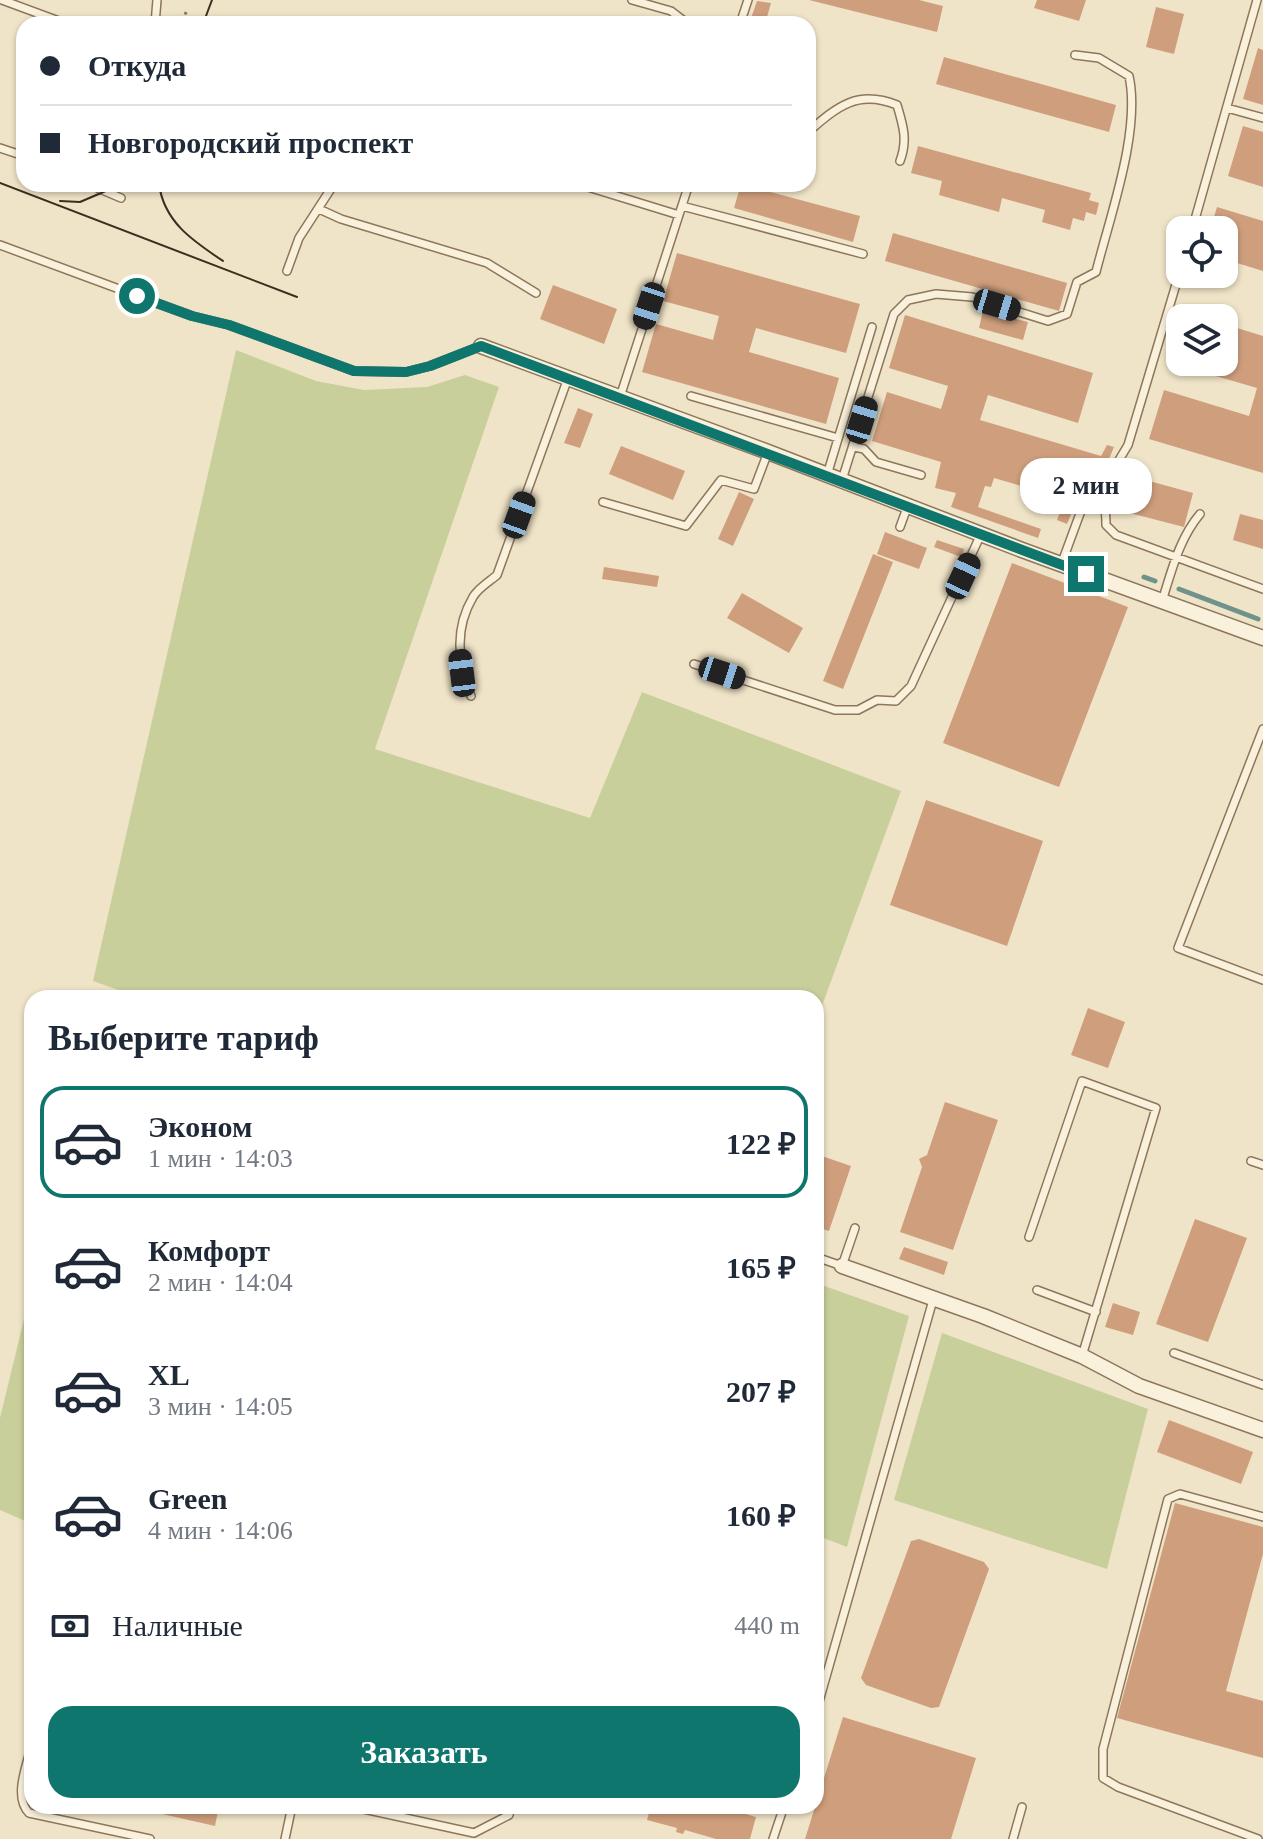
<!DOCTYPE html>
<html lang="ru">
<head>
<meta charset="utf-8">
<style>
	:root { --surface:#fff; --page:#f6f6f7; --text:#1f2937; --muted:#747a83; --line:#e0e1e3; --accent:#0f766e }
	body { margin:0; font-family:Georgia,serif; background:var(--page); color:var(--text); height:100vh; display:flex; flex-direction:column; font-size:30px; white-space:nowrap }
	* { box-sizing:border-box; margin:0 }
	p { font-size:26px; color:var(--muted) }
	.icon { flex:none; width:44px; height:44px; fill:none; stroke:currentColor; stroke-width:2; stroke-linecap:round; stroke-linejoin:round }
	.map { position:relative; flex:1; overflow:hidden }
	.drawer { position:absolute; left:24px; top:990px; width:800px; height:824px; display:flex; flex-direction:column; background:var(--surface); border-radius:24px; box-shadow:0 2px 6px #0004 }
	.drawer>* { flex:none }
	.guide { position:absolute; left:16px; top:16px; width:800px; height:176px; border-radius:24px; box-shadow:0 2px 6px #0004; display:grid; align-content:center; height:176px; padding:0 24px; background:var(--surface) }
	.fabs { position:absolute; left:1166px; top:216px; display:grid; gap:16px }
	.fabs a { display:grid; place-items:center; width:72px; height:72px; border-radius:16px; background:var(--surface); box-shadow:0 2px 6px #0004; font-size:40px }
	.end { position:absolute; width:36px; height:36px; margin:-18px; border:10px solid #0f766e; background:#fff; box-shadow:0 0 0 4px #fff }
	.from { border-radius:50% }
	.bubble { position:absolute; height:56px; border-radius:24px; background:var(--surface); box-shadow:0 2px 6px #0004; font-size:26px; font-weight:700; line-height:56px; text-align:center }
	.car { position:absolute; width:24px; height:48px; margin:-24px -12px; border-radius:10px; box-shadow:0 0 6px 2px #0007; background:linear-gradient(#222 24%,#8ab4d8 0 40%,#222 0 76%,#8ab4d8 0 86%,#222 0) }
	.guide b { display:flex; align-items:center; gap:28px; height:76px; font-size:30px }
	.guide b+b { border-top:2px solid var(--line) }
	.guide i { width:20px; height:20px; background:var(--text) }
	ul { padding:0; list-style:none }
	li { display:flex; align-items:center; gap:24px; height:112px; margin:0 16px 12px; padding:0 8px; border:4px solid transparent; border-radius:24px }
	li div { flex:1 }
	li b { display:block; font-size:30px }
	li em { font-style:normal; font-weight:700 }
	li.on { border-color:var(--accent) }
	li>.icon { width:72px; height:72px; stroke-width:1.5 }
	h2 { padding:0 24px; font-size:36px; line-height:96px }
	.pay { display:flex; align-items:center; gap:20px; height:88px; padding:0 24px; font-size:30px }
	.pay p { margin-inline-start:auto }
	.button { display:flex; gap:16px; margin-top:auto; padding:16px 24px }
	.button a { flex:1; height:92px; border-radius:24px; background:var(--accent); color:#fff; font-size:32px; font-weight:700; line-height:92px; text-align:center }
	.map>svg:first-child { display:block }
</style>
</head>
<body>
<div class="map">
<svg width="1263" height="1839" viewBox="0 0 1263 1839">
	<rect width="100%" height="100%" fill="#f0e4c8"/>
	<path fill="#c9cf9b" d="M236,350l80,31 48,9 63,-3 38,-12 34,12 -124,362 215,69 52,-126 259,99 -85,231v-24h-675l-48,-17z
		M816,1283l93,33 -62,231 -31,-12z
		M32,1286v238l-32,-14v-92z
		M942,1333l206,76 -41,160 -213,-69z"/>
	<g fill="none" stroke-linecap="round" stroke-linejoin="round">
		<path stroke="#6f938a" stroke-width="5" d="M1144,577l11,4
			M1179,589l79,30"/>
	</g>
	<path fill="#cf9f7d" d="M809,0h110l24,6 -6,26z
		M1037,0h49l-7,21 -45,-13z
		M757,1l14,2 -6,21h-16z
		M1156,7l28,7 -10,40 -28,-7z
		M1258,48l5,2v55l-20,-6z
		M944,57l172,48 -7,27 -173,-48z
		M1243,126l20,6v55l-35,-11z
		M918,146l173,47 -2,7 10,3 -3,12 -10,-3 -2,9 -11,-3 -3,12 -28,-8 3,-12 -43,-12 -3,14 -60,-17 3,-14 -31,-8z
		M741,184l119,32 -7,26 -119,-34z
		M1217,207l46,14v50l-39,-12v-29h-14z
		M893,233l174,50 -8,28 -174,-50z
		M677,253l183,51 -14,49 -90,-25 -7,24 90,26 -13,46 -184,-52 14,-48 57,16 6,-24 -56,-15z
		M553,285l64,24 -13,35 -64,-25z
		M983,311l45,11 -5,18 -44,-12z
		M905,315l188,58 -15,50 -90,-28 -8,25 121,36 6,-11 7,2 -13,31 -13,-3 -21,49 -10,-4 8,-21 -71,-21 -3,9 -6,-1 -7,21 63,22 -3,9 -87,-31 5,-14 -21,-5 6,-26 -69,-21 15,-49 54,17 7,-23 -59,-18z
		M1224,324l39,12v137l-114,-34 15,-49 85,26 8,-28 -86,-25 8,-27 1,26h44z
		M578,408l15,6 -13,34 -16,-5z
		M621,446l64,25 -12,29 -64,-26z
		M1142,479l51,14 -9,34 -66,-17 6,-20 14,4z
		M739,492l15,7 -21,47 -15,-7z
		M1240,514l23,6v29l-30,-9z
		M885,532l42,16 -8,21 -42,-15z
		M937,540l27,9 -3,8 -27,-10z
		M873,554l20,8 -50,127 -20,-8z
		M1012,563l116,44 -69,180 -116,-44z
		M604,567l55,9 -2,11 -55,-8z
		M742,593l61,35 -14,25 -62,-35z
		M926,800l117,41 -36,105 -117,-41z
		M1088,1008l37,14 -17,46 -37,-13z
		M945,1102l53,18 -45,130 -53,-18 22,-65 -3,-8 8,-4z
		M816,1154l35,12 -22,65 -13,-4z
		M1195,1219l52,19 -39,104 -52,-18z
		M904,1247l44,15 -4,13 -45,-16z
		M1113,1303l27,9 -7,23 -28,-8z
		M1169,1420l84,32 -12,32 -84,-32z
		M1175,1503l88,24v27l-37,137 37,10v57l-146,-40z
		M919,1539l65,23 5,7 -50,138 -8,1 -65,-23 -5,-7 50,-137z
		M843,1717l133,41 -25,81h-146z
		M127,1806h92l-4,20z
		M651,1806h66l39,11 -6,22h-34l-31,-9 -2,4 -7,-2 1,-4 -30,-8z"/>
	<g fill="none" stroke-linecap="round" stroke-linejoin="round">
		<g stroke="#8d765c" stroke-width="10">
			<path id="lane" d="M2,0l65,24
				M632,0l39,11 17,13
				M155,24l2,-24
				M740,24l8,-24
				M1227,108l36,10
				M808,132c29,-25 49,-43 89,-27 6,20 11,35 3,56
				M0,148l24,8
				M88,184l33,14
				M578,184l101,31
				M682,206l181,48
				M319,209l22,10 146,44 49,30
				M1192,230l65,-230
				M0,245l192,71 37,9 125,46 52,1 24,-6 51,-20
				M287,271l12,-33 35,-54
				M691,396l147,42
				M620,397l69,-213
				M854,447l10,2 12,13 45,13
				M827,475l45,-148
				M842,480l52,-166 14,-14 28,-6 36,3 76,24 19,-7 10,-32 19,-10c14,-56 45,-141 33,-196l-30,-18 -24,-3
				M1095,492c10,9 11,19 11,33l10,10 147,54
				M603,502l83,24 35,-46 33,9 14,-37
				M900,527l8,-22
				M1061,565l21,-57 31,-38 15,-25 52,-174
				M1162,601c10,-31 17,-62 38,-87
				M694,664l141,46h23l19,-10 19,1 15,-15 70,-152
				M471,696c-13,-34 -17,-67 2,-99 5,-9 17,-16 24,-22l71,-197
				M1263,729l-85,219 85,32
				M1251,1161l12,4
				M1029,1237l53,-156 74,27 -74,248
				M816,1257l26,9 13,-38
				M1037,1290l59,22
				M1174,1353l89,32
				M816,1712l117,-412
				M32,1744c-5,21 -19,53 -3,69l121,26
				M350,1806l124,27 35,-18 2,-9
				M285,1839l7,-33
				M773,1839l11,-33
				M1013,1839l9,-32
				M1258,1839l-140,-52 -15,-9v-29l65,-250 12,-5 83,23"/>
		</g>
		<g stroke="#8d765c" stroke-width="17">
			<path id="street" d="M481,346l287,106 254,98 241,88
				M842,1266l141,50 99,40 57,30 124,44"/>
		</g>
		<path stroke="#8d765c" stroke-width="3" stroke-dasharray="6 4" stroke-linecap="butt" d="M182,24l4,-12"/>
		<use href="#lane" stroke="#faf1dc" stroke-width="7"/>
		<use href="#street" stroke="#faf1dc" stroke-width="14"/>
		<path stroke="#3d2e20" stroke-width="2" d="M203,24l9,-24
			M0,183l297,114
			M159,184c5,38 34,57 64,77
			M60,201l20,1 42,-18"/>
	</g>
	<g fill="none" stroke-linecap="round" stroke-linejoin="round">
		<path stroke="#0f766e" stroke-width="10" d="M137,296l55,20 37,9 125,46 52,1 24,-6 51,-20 605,228"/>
	</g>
</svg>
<div class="fabs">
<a><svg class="icon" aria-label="locate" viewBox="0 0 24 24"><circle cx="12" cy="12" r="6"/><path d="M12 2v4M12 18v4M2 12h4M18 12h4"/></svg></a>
<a><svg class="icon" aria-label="layers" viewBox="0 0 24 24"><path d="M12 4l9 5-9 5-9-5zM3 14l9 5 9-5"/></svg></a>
</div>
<i class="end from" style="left:137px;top:296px"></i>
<i class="end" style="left:1086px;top:574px"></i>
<div class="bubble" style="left:1020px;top:458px;width:132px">2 мин</div>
<i class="car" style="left:997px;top:305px;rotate:107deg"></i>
<i class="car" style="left:649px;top:306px;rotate:198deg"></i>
<i class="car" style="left:862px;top:420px;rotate:17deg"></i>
<i class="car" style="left:519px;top:515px;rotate:20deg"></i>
<i class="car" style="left:963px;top:576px;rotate:25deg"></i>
<i class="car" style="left:462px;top:673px;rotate:353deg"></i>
<i class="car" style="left:722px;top:673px;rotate:108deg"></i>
<div class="guide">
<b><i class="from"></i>Откуда</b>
<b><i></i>Новгородский проспект</b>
</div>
<section class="drawer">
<h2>Выберите тариф</h2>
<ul>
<li class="on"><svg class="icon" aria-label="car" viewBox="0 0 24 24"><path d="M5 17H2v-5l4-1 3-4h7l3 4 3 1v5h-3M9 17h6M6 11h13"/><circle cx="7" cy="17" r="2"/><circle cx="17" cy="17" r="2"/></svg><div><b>Эконом</b><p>1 мин · 14:03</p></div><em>122 ₽</em></li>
<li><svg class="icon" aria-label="car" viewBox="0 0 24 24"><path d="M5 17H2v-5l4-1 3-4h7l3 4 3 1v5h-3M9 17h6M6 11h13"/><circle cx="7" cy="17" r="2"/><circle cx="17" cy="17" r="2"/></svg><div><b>Комфорт</b><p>2 мин · 14:04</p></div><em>165 ₽</em></li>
<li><svg class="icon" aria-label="car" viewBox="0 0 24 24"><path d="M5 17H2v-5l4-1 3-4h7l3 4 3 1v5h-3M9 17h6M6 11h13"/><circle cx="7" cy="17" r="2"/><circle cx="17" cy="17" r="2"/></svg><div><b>XL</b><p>3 мин · 14:05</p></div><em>207 ₽</em></li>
<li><svg class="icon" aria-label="car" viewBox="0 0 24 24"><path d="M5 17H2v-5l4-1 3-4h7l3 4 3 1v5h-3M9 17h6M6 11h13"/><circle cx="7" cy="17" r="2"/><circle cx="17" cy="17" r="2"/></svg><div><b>Green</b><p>4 мин · 14:06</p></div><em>160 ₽</em></li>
</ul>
<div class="pay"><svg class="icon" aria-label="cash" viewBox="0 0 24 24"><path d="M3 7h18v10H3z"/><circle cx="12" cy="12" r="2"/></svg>Наличные<p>440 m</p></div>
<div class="button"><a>Заказать</a></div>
</section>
</div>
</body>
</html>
